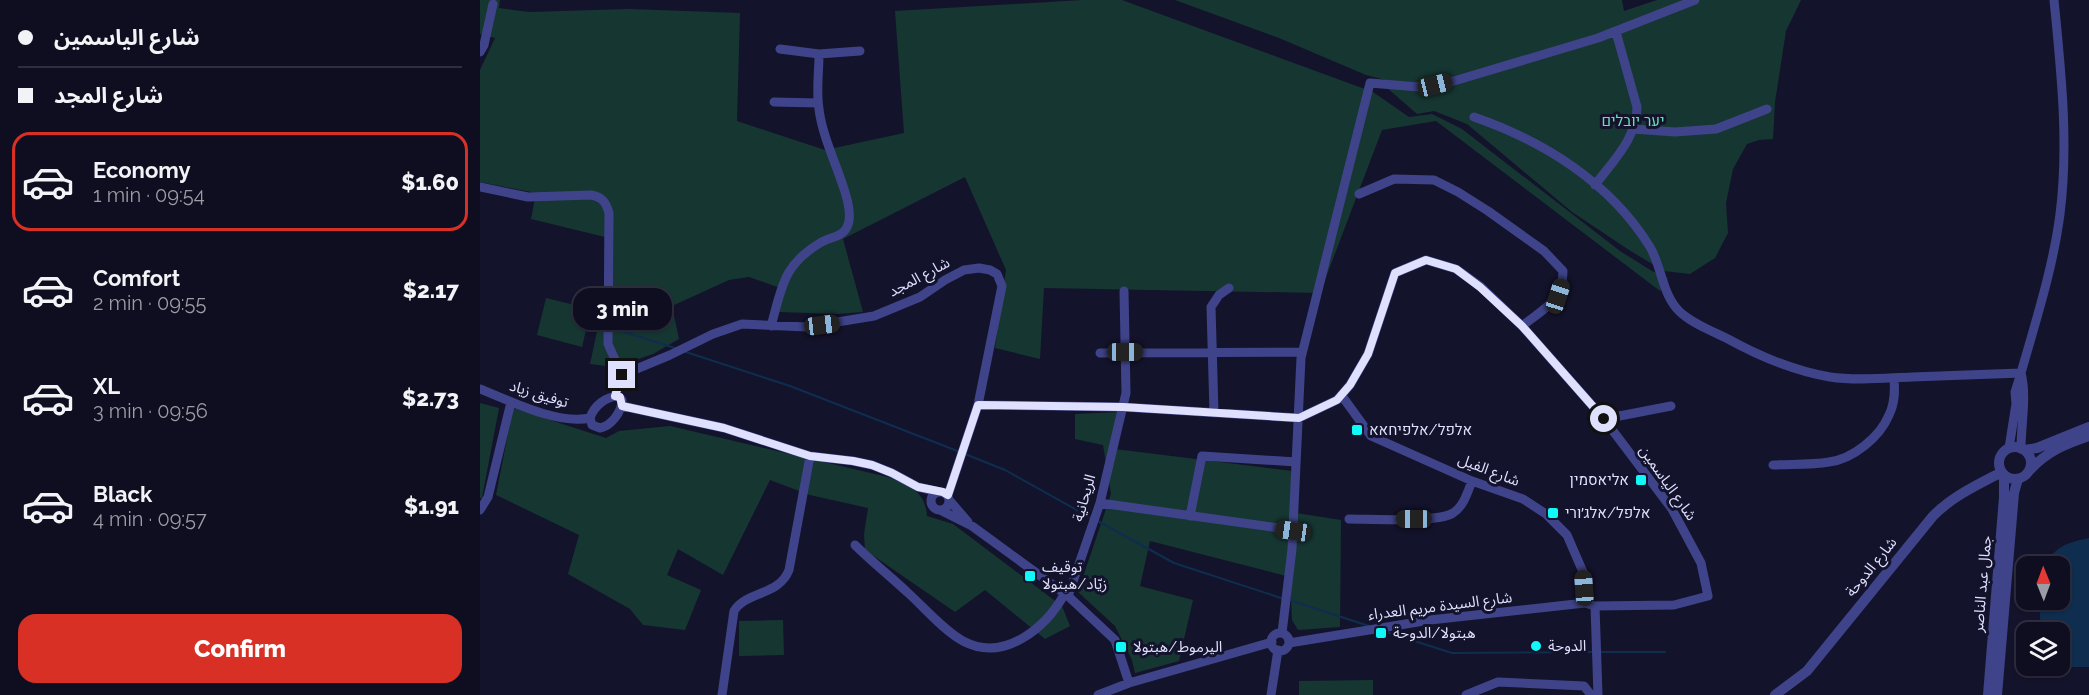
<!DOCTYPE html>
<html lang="en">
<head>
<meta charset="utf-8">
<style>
	:root { --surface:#0f0e21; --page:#18172a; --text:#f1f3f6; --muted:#9b9ca5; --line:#2f2e3f; --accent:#d93025 }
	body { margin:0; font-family:Raleway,"Noto Sans Arabic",Heebo,sans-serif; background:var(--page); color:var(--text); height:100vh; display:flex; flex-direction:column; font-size:22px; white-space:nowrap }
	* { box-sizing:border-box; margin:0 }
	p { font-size:20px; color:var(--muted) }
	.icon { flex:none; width:33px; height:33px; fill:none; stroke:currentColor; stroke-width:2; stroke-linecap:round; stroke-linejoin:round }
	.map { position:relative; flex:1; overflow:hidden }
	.sheet { display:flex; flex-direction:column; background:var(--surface); width:480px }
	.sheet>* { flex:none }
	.banner { display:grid; align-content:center; height:132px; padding:0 18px; background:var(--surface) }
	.needle { width:39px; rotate:359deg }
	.tools { position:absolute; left:1536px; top:556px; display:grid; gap:12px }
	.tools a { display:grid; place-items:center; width:54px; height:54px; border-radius:12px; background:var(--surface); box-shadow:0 2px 4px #0004,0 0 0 2px var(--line); font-size:30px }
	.end { position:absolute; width:27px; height:27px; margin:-14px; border:8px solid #dfdffe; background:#111; box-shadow:0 0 0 3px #111 }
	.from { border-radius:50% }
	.bubble { position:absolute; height:42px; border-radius:18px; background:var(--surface); box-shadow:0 2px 4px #0004,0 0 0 2px var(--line); font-size:20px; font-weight:800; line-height:42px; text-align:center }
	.car { position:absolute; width:18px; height:36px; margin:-18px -9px; border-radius:8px; box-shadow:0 0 4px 2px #0007; background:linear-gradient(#222 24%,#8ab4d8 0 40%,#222 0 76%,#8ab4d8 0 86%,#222 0) }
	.banner b { display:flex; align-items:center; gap:21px; height:57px; font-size:22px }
	.banner b+b { border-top:2px solid var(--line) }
	.banner i { width:15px; height:15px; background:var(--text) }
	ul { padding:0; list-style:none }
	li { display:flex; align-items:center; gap:18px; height:99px; margin:0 12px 9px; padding:0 6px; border:3px solid transparent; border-radius:18px }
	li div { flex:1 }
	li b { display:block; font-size:22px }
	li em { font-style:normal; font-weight:800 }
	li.current { border-color:var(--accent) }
	li>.icon { width:54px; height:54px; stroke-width:1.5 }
	.action { display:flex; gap:12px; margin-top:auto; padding:12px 18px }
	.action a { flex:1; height:69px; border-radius:18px; background:var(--accent); color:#fff; font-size:24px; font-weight:800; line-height:69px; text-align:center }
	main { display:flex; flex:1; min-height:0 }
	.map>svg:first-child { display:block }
</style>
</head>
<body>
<main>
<section class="sheet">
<div class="banner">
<b><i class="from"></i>شارع الياسمين</b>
<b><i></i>شارع المجد</b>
</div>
<ul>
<li class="current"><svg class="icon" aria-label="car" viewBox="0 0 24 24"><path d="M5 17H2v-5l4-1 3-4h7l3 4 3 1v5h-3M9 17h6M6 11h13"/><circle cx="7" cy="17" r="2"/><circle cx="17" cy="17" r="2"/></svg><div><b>Economy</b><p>1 min · 09:54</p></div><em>$1.60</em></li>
<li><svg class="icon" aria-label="car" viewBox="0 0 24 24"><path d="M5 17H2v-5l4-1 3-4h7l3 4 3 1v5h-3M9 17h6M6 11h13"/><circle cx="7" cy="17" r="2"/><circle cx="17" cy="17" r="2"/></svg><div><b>Comfort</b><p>2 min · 09:55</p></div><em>$2.17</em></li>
<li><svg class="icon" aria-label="car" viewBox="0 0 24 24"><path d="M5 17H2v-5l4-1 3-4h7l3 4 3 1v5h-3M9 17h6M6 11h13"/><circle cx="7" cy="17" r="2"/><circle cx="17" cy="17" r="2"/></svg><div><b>XL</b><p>3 min · 09:56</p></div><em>$2.73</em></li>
<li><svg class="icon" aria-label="car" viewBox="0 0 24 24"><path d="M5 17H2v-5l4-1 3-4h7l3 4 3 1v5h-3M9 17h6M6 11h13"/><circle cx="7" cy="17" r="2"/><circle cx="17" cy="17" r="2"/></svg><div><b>Black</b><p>4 min · 09:57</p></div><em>$1.91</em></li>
</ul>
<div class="action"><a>Confirm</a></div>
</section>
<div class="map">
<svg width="1609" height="695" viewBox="0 0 1609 695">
	<rect width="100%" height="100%" fill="#14132c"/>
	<path fill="#163632" d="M0,0h20l-1,8 30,4 100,-3 111,4 -3,108 88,29 79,-17 -9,-122 187,-11h40l251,92 36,25 23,-3 30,15 158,122 32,20 16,7 -8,13 -224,-170 -54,9 -62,163 -276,-5 -4,71 -45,-11 11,-78 -41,-93 -122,62 20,73 -26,2 -58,-2 4,-23 -34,-12 -20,3 -57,26 7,33 -26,15 -38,13 -25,-3 15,-70 4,-56 -78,-19 5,-26 -56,-11v-112l15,-32 -15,-4z
		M695,0h447l2,11 33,-11h144l-15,31 -11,71 -2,37 -14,1 -12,4 -14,25 -7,34 2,30 -13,25 -25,16 -26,-3 -35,-21 -57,-38 -105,-88 -33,-13 -17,3 -31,-27 -1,-7 -19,-5 -87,-37z
		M66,298l45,11 -9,38 -45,-12z
		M0,403l19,5 -17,90h-2z
		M33,408l93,30 13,-7 51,-5 222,52c19,10 33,13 35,38l26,8 109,82 8,20 -25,13 -60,-49 -30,22 -90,-62 -1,-16 4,-26 -58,-13 -40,-15 -47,95 -45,-26 -11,26 34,15 -16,40 -42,-5 -13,-16 -62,-35 11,-39 -83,-40z
		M640,412l-5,37 185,23 -4,41 45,7 -1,107 -42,3 -6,-10 -2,-43 -140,-36 -10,45 53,14 -14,61 -44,12 -3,-13 -17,-34 -37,-34 33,-98 -8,-49 -28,-6v-25z
		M303,620l1,35 -45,1v-35z
		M893,680v15h-74v-14z"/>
	<path fill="#0f2d4f" d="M1609,538v129h-27l-2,-1v-33h-19l-2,-33h21v-33h-17c13,-21 23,-24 46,-29z"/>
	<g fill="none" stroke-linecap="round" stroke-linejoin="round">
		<path stroke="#0f2d4f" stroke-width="2" d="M138,330l57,18
			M206,352l104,34 170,66
			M485,454l40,16 86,48
			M616,520l78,43 110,36
			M809,600l80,26
			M903,631l69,22 141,-1
			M1119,652h66"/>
		<path stroke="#3f448a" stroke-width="9" d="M300,49l39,5 41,-3
			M0,52l4,-7 9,-41
			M294,102l44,1
			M994,117c69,24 136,65 176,130 12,20 12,48 30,65 13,12 32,19 48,27 31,17 66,32 102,38 27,4 55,1 82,0 36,-1 73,-3 109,-4
			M1153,129l42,3 41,-3 51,-20
			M1115,185c18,-24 42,-47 42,-78l-21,-75
			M0,187l48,10 63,-2c11,2 15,7 18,18l-1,131 14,31
			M879,194l35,-15 40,1 24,12 30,19 56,40 19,20c0,31 -19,37 -41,55
			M291,326c11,-39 12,-61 49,-83 9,-6 22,-5 27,-16 6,-11 -1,-33 -5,-44 -8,-24 -20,-49 -23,-74 -3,-18 0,-37 0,-55
			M620,353l202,-1
			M0,389c30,12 78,36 110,29
			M135,396l7,-21 48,-20 43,-21 29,-10 65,3 67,-11 46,-19 25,-17 19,-10 15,-2 11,2 7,4 5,12 -24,119 -30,90
			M138,396l4,4c0,12 -11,26 -22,28l-8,-3 -2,-7c4,-12 15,-21 28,-22z
			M862,396l29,40 101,45 51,18 23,15 21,21 16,37 2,31
			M498,405l145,2 176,11 38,-18 13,-15 18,-31 27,-81 31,-13 30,9 25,18 41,39 82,93
			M142,406l102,22 86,28 43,5 19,4 20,8 26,14 21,5
			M734,413l-3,-106 8,-12 10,-7
			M1529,448l7,-44 -1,-12 6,-19c15,-53 32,-105 39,-159 9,-71 1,-143 -6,-214
			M1541,449c0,-25 6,-53 0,-76
			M1293,465c18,-1 38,0 56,-3 24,-3 51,-25 60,-47 6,-12 6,-24 5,-37
			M451 501a9 9 0 1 1 18 0a9 9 0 1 1-18 0Z
			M470,501l18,21
			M620,503l193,27
			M0,510l8,-13 23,-95
			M460,510l32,16 96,70 47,44 14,43
			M710,516l12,-60 94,6
			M869,519c20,0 90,4 104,-6 11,-7 14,-20 19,-32
			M375,545c17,17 35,31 52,47 17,15 36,38 56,49 41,22 83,-13 102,-48
			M588,596l32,-93 26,-110 -2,-102
			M1115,606l3,89
			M802,633l10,-84 9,-191 69,-275 49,4 35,-6 144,-43 97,-38
			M791 642a9 9 0 1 1 18 0a9 9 0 1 1-18 0Z
			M809,643l141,-23 155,-17 10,3 79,-1 34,-9 -7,-33 -29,-54 -68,-90 67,-13
			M242,695l12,-84c12,-20 45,-15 55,-41l21,-114
			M618,695l31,-12 143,-41
			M791,695l7,-45
			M986,695l32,-13 86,4 7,9"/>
		<path stroke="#3f448a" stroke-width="10" d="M1519 463a16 16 0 1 1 32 0a16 16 0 1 1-32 0Z
			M1544,450l13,-2 52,-21
			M1550,470c17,-19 36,-26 59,-34
			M1295,695l32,-24 126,-155c20,-20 44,-31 69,-44
			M1508,695l16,-198v-21
			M1517,695l17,-202 4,-14"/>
	</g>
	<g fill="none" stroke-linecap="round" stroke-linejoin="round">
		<path stroke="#dfdffe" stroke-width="8" d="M142,375l-7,21 5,1 2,9 102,22 86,28 43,5 19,4 20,8 26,14 25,5 5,3 30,-90 145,2 176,11 38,-18 13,-15 18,-31 27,-81 31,-13 30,9 24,18 42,39 82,93"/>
	</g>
	<g fill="#11f8f8" stroke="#14132c" stroke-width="2">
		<rect x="871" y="424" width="12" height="12" rx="3"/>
		<rect x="1155" y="474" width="12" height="12" rx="3"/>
		<rect x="1067" y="507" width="12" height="12" rx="3"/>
		<rect x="544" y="570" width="12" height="12" rx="3"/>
		<rect x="895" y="627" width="12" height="12" rx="3"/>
		<circle cx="1056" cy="646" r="6"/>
		<rect x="635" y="641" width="12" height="12" rx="3"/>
	</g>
	<g text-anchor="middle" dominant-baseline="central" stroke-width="6" stroke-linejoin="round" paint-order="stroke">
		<g font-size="15" fill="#6bdeb6" stroke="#14132c">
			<text x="1153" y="121">יער יובלים</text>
		</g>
		<g font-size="15" fill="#dfdffe" stroke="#14132c">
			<text transform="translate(439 277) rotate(-28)">شارع المجد</text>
			<text transform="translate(59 394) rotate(17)">توفيق زياد</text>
			<text transform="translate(1009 470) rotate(21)">شارع الفيل</text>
			<text transform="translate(1188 483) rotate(55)">شارع الياسمين</text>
			<text transform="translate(604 498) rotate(-74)">الريحانية</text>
			<text transform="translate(1391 567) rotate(-51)">شارع الدوحة</text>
			<text transform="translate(1502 584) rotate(-85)">جمال عبد الناصر</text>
			<text transform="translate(960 606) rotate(-7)">شارع السيدة مريم العدراء</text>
		</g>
		<g font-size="15" fill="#dfdffe" stroke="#14132c" text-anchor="start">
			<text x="889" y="430">אלפל/אלפיחאא</text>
			<text x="1149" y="480" text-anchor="end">אליאסמין</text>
			<text x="1085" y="513">אלפל/אלג׳ורי</text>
			<text x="562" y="567">توقيف<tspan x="562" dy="17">زيّاد/هبتولا</tspan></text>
			<text x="913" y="633">هبتولا/الدوحة</text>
			<text x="1068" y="646">الدوحة</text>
			<text x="653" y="647">اليرموط/هبتولا</text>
		</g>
	</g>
</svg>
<div class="tools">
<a><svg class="needle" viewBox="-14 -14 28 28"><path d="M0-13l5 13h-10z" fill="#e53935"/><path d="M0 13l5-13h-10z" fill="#9b9ca5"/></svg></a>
<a><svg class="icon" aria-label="layers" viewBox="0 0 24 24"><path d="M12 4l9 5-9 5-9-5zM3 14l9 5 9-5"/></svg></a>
</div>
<i class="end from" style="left:1124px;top:419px"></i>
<i class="end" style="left:142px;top:375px"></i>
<div class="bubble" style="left:93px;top:288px;width:99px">3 min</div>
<i class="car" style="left:955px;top:85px;rotate:76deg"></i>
<i class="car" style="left:1078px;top:296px;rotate:18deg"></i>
<i class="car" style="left:342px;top:325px;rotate:83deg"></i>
<i class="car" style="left:645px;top:352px;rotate:90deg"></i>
<i class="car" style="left:934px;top:519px;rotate:270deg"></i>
<i class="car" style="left:813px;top:531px;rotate:278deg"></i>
<i class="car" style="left:1104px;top:588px;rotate:356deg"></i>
</div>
</main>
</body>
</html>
